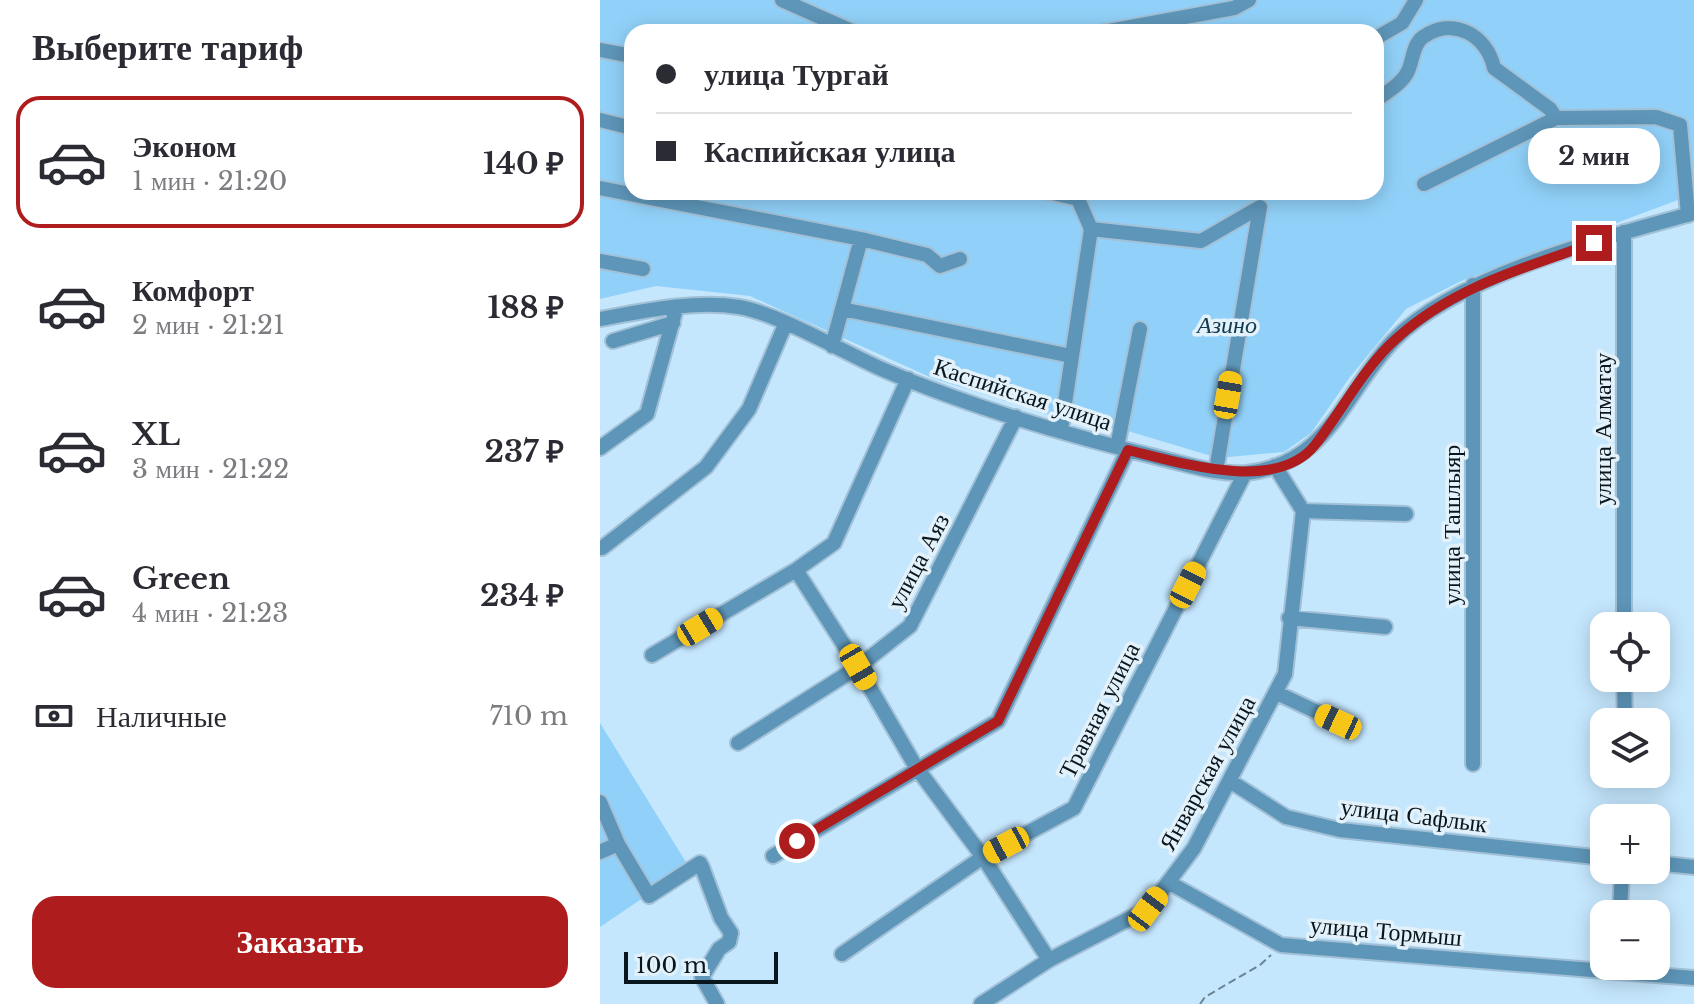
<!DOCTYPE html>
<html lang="ru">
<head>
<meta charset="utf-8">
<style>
	:root { --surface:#fff; --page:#f7f7f7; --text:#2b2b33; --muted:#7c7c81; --line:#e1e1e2; --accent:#ae1c1d }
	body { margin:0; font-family:"Libre Baskerville",serif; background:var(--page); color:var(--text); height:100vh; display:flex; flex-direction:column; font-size:30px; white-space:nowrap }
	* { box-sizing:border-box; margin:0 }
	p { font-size:26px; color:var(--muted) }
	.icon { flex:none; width:44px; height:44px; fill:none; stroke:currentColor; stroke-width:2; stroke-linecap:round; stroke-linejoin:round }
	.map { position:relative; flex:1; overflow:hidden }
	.sheet { display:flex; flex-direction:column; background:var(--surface); width:600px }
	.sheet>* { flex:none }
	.top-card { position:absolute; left:24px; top:24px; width:760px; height:176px; border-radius:24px; box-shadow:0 4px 20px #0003; display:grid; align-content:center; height:176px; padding:0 32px; background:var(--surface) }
	.fabs { position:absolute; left:990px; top:612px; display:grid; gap:16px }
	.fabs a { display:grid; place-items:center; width:80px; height:80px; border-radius:16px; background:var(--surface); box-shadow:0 4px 20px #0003; font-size:40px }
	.scale { position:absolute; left:24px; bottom:20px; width:154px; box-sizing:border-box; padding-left:8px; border:4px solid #09161e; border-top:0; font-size:22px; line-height:28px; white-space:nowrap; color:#09161e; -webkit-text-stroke:6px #e3f1fa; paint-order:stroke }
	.end { position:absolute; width:36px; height:36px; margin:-18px; border:10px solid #ae1c1d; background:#fff; box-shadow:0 0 0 4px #fff }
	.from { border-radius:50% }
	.bubble { position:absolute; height:56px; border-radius:24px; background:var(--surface); box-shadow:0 4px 20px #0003; font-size:26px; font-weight:700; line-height:56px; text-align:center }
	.car { position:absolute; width:24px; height:48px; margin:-24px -12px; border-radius:10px; box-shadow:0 0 6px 2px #0007; background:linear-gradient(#f5c518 24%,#345 0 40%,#f5c518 0 76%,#345 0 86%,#f5c518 0) }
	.top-card b { display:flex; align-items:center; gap:28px; height:76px; font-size:30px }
	.top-card b+b { border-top:2px solid var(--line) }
	.top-card i { width:20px; height:20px; background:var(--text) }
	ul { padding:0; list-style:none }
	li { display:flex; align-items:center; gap:24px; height:132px; margin:0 16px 12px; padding:0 16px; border:4px solid transparent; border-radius:24px }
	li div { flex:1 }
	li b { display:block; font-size:30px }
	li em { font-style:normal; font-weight:700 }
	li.selected { border-color:var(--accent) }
	li>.icon { width:72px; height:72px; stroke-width:1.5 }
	h2 { padding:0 32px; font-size:36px; line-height:96px }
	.pay { display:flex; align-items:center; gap:20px; height:88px; padding:0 32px; font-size:30px }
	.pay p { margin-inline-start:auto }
	.button { display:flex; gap:16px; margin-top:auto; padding:16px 32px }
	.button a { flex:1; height:92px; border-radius:24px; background:var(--accent); color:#fff; font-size:32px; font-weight:700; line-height:92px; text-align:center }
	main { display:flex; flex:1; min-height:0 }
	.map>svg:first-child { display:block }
</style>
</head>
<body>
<main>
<section class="sheet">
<h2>Выберите тариф</h2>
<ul>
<li class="selected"><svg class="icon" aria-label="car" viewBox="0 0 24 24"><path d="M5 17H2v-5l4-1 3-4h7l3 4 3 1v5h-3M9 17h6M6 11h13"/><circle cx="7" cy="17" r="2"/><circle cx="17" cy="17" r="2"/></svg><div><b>Эконом</b><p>1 мин · 21:20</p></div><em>140 ₽</em></li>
<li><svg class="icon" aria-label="car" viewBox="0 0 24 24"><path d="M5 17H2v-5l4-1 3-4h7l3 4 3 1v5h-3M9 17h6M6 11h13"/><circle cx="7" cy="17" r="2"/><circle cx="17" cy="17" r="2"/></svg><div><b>Комфорт</b><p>2 мин · 21:21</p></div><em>188 ₽</em></li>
<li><svg class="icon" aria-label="car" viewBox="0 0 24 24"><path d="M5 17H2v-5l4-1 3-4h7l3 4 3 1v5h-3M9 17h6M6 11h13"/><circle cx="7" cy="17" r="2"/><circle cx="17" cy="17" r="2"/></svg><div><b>XL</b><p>3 мин · 21:22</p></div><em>237 ₽</em></li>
<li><svg class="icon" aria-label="car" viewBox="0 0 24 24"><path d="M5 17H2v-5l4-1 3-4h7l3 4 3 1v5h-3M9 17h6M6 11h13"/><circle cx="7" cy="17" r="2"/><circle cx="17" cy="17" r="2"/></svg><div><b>Green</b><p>4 мин · 21:23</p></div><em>234 ₽</em></li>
</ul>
<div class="pay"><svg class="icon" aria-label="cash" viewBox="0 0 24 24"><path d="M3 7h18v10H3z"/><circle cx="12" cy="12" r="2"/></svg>Наличные<p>710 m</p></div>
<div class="button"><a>Заказать</a></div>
</section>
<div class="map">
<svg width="1094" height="1004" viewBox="0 0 1094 1004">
	<rect width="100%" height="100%" fill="#c5e7fe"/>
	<path fill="#91d1f9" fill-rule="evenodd" d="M0,0h1094v194l-233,87 -55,28 -56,68 -39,56 -27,19 -66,6 -97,-29 -45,-6 -144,-45 -182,-82 -94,-10 -56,13zM32,32h744v160h-744z
		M0,723l89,144 -89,60z"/>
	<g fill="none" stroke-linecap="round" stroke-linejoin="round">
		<g stroke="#a3c1d6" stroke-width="18">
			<path id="minor" d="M182,0l72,32
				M503,32l131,-24 15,-8
				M776,38l26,-15 14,-23
				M0,50l32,6
				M776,100c11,-8 26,-16 32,-29 5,-11 5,-27 15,-34 30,-21 64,-2 71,31l56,41 6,9
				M0,120l32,8
				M824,184l132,-66 100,-1 24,8 8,90
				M0,188l261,51 66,16 13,11 20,-7
				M448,192l30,7 13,30 110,12 59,-34 -44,264
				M1024,232v394
				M0,261l43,8
				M873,285v479
				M242,309l229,47
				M0,319c44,-8 94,-19 139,-12 38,6 106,46 145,63 91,39 189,67 284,90 25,6 52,15 78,13 84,-9 97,-80 148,-133 63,-65 213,-103 300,-127
				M13,341l60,-18
				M232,346l29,-107
				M461,430l30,-201
				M517,447l23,-118
				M0,448l47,-34 29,-105
				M703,511l103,3
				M2,548l104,-81 43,-58 36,-84
				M196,570l62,97 58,100 67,90 66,103
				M689,618l96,9
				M52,655l144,-85 38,-27 74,-164
				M1024,678l1,44
				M677,693l61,29
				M138,743l120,-76 52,-41 106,-209
				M1025,774v4
				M630,781l56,36 54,13 264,28
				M0,802l18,42 31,52 51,-33 2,4 19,51 10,15 -2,9 -10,7 -17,28 15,27
				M0,852l18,-8
				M173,856l225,-135 130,-271
				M1056,863l38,4
				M568,882l113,63 336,27
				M1020,914l2,-44
				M242,954l141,-97 91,-49 171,-335
				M1017,966v6l77,6
				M381,1004l68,-44 99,-51 46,-61 91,-174 18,-163 -28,-45"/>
		</g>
		<path stroke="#6b8393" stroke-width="2" stroke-dasharray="8 4" stroke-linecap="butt" d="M600,1004l5,-7 55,-32 11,-10"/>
		<use href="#minor" stroke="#5e96b9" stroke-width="14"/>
	</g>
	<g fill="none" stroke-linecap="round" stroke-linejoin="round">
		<path stroke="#ae1c1d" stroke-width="10" d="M197,841l201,-120 130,-271c50,12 148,44 187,-5 27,-34 49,-78 82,-107 56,-51 127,-70 197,-95"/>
	</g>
	<g text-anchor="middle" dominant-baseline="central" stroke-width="7" stroke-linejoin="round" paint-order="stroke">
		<g font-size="24" font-style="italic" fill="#133a50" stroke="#e3f1fa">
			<text x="627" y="324">Азино</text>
		</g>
		<g font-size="24" fill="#09161e" stroke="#e3f1fa">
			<text transform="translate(423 394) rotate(18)">Каспийская улица</text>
			<text transform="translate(1002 429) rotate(-90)">улица Алматау</text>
			<text transform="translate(851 525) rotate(-90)">улица Ташлыяр</text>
			<text transform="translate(318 561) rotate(-62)">улица Аяз</text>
			<text transform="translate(499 710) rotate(-63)">Травная улица</text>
			<text transform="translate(607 773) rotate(-61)">Январская улица</text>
			<text transform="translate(814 815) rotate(7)">улица Сафлык</text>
			<text transform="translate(786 931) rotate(5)">улица Тормыш</text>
		</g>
	</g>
</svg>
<div class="fabs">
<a><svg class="icon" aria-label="locate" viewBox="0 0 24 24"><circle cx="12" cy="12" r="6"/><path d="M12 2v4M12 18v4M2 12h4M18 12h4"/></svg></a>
<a><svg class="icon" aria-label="layers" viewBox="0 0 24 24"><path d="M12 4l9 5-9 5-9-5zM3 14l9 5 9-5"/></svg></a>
<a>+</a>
<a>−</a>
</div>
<div class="scale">100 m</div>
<i class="end from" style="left:197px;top:841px"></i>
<i class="end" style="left:994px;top:243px"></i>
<div class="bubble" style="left:928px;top:128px;width:132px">2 мин</div>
<i class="car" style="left:628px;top:395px;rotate:10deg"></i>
<i class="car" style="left:588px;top:585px;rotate:27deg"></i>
<i class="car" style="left:100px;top:627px;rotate:59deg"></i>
<i class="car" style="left:258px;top:667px;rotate:150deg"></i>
<i class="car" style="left:738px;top:722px;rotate:295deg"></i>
<i class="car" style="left:406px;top:845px;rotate:242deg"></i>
<i class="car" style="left:548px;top:909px;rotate:37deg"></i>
<div class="top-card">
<b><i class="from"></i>улица Тургай</b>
<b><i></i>Каспийская улица</b>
</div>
</div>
</main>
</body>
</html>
